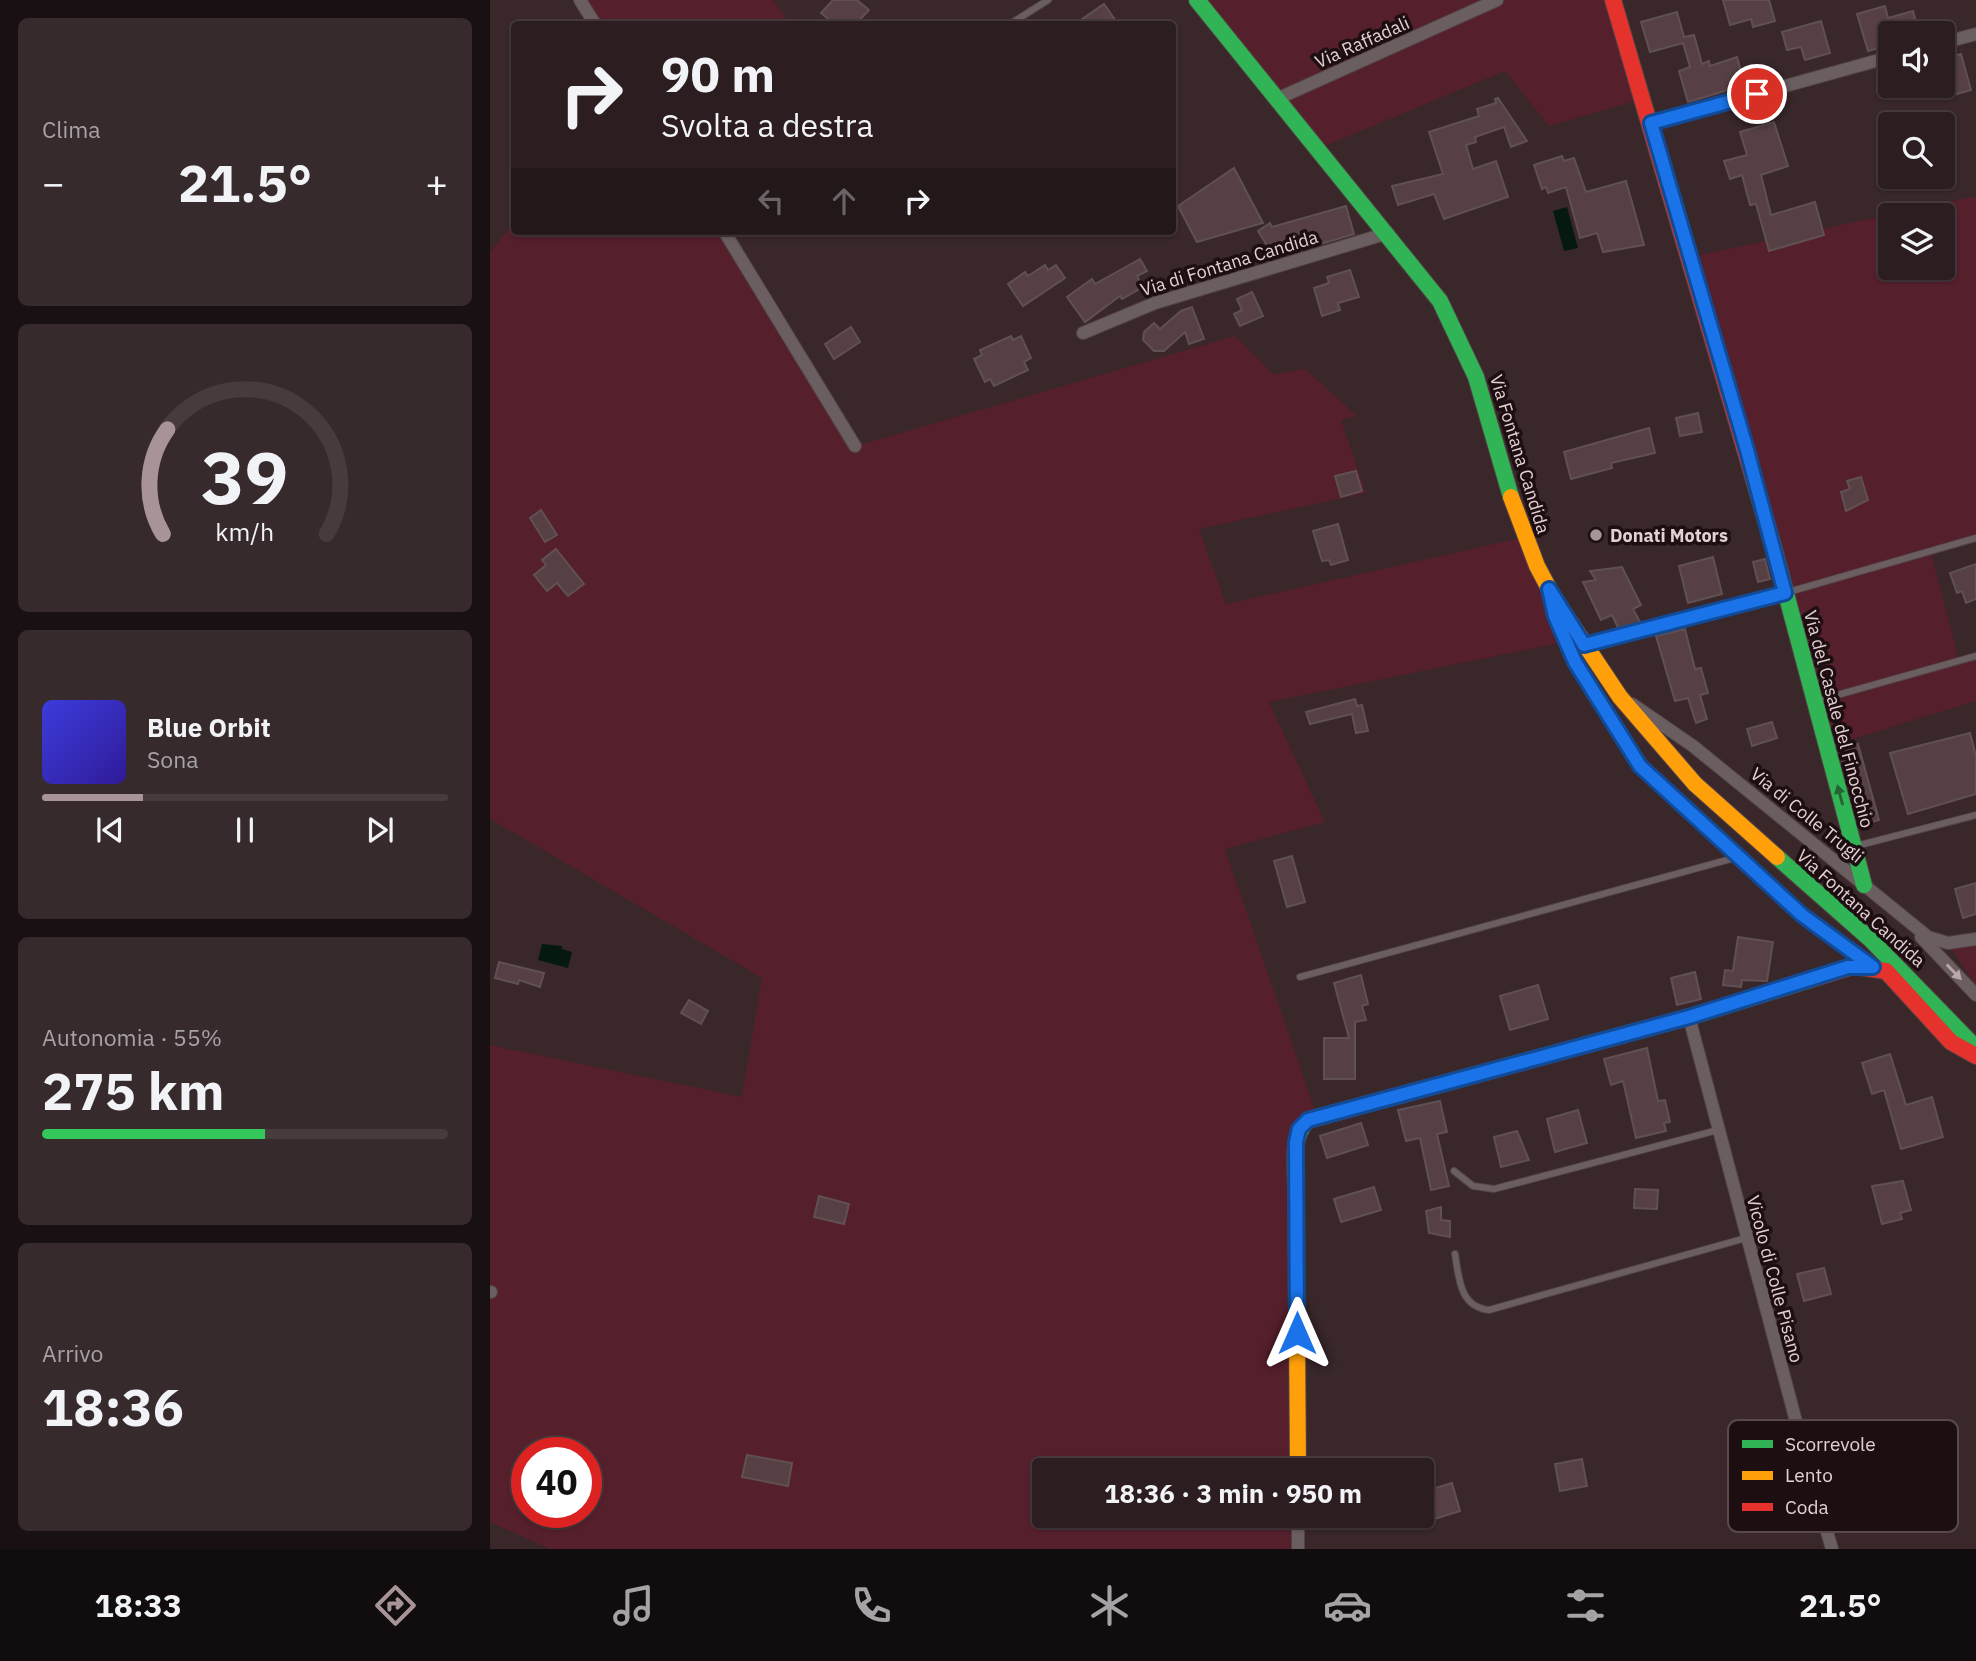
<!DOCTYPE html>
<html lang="it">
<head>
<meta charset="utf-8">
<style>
	body { margin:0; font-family:"IBM Plex Sans",sans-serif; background:#372a2d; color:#f1f3f6; height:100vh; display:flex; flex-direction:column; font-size:26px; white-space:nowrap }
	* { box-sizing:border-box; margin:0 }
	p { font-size:23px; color:#a6a2a5 }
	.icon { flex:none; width:38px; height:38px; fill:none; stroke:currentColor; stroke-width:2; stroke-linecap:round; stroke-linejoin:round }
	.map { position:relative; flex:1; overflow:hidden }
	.side { display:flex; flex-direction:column; gap:18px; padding:18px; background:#181012; width:490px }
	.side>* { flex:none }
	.top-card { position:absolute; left:21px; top:21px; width:665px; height:214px; border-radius:7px; box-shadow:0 2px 5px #0004,0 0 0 2px #473b3e; background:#2b1d20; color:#f1f3f6; overflow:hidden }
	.controls { position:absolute; left:1388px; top:21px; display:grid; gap:14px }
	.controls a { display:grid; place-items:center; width:77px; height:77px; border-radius:7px; background:#2b1d20; box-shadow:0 2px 5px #0004,0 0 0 2px #473b3e; font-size:35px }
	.speed { position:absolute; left:21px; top:1437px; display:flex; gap:14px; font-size:35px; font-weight:700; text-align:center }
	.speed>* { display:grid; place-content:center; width:91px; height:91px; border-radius:50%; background:#2b1d20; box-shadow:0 2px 5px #0004,0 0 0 2px #473b3e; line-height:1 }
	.speed .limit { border:10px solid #d22; background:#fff; color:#111 }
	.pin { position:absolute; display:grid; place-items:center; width:60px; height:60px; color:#fff; margin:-30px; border:4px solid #fff; border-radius:50%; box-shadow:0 2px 7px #0007 }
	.me { position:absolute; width:77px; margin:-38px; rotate:0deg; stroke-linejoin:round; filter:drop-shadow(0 0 5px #0008) }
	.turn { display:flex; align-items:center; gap:24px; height:147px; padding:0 35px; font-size:32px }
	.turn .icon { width:91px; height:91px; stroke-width:2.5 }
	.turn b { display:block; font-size:49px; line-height:60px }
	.lanes { display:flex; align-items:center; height:66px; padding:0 35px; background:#0003; justify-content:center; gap:35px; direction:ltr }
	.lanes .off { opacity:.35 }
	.big { font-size:52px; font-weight:700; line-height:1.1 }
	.side .tile { flex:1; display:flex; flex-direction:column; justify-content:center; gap:10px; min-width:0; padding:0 24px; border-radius:10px; background:#372a2d }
	.side .dial { align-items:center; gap:0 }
	.dial svg { height:182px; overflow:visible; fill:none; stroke:#473b3e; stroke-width:7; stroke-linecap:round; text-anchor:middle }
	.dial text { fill:#f1f3f6; stroke:none }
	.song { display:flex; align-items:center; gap:21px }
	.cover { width:84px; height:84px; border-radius:10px; background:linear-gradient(135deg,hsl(240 70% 55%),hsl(250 70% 35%)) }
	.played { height:7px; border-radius:4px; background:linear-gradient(90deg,#a89497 25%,#473b3e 25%) }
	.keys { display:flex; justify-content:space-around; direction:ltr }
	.heat { display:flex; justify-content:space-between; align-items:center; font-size:38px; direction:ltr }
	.charge { height:10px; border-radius:5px; background:linear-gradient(90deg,#34c759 55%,#473b3e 0) }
	.trip { position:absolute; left:542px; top:1458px; width:402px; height:70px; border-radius:7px; background:#2b1d20; box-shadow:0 2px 5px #0004,0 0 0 2px #473b3e; font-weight:700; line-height:70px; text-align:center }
	.tabs { display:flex; height:112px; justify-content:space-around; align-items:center; background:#110c0d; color:#a6a2a5 }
	.tabs .icon { width:49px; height:49px }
	.tabs .selected { color:#a89497 }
	.tabs b { font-size:32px; color:#f1f3f6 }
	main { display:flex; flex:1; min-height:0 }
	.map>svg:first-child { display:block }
	.green { fill:#551f2c; fill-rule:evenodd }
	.water { fill:#051911 }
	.building { fill:#564043; stroke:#605053; stroke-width:2 }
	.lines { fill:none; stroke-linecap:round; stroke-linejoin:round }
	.lane-casing { stroke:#524345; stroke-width:8 }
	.street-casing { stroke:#524345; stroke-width:14 }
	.fast-casing { stroke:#524345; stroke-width:18 }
	.slow-casing { stroke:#524345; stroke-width:18 }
	.jam-casing { stroke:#524345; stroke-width:18 }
	.lane { stroke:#6b5e60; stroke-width:6 }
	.street { stroke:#6b5e60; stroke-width:12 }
	.fast { stroke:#30b455; stroke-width:16 }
	.slow { stroke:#ff9f0a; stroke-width:16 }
	.jam { stroke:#e5322d; stroke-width:16 }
	.oneway { fill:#266233 }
	.oneway2 { fill:#baa7a9 }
	.route-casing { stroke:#114b97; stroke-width:18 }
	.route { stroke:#1a73e8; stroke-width:12 }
	.poi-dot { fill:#a89497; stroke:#1d0f11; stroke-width:2.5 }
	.labels { text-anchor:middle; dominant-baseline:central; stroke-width:7; stroke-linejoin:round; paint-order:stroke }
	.street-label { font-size:18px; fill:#e4cfd1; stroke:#1d0f11 }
	.poi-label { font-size:18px; font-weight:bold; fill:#e4cfd1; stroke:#1d0f11; text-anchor:start }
	.key { fill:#1d0f11; stroke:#59494b; stroke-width:2 }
	.key-label { font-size:19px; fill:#e4cfd1 }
</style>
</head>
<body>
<main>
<section class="side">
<div class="tile"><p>Clima</p>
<div class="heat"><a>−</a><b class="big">21.5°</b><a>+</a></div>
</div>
<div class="tile dial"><svg viewBox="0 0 100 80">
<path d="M14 69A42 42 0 1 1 86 69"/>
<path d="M14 69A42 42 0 0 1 16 23" stroke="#a89497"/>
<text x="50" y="56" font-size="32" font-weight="700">39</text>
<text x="50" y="72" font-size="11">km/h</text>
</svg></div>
<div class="tile">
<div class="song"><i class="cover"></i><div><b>Blue Orbit</b><p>Sona</p></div></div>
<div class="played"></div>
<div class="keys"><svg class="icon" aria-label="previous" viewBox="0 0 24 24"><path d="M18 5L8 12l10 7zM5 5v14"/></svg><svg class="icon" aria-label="pause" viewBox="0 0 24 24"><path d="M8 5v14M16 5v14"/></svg><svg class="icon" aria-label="next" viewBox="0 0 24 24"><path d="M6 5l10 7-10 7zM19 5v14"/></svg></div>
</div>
<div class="tile"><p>Autonomia · 55%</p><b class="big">275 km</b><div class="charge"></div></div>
<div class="tile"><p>Arrivo</p><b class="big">18:36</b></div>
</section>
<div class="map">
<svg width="1486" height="1549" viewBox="0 0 1486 1549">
	<rect width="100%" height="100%" fill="#39272a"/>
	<g class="green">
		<polygon points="90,0 283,0 300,24 105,24"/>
		<polygon points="707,0 1123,0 1153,99 1059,126 1015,71 830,148"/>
		<path d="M 1486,196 L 1486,534 L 1440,549 L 1469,660 L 1486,656 L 1486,701 L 1337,747 L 1201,257 ZM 1400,215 L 1452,215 L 1452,268 L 1400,268 Z"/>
		<path d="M 24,222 L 24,231 L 234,231 L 366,446 L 745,336 L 783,374 L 815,369 L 867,416 L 851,420 L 876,493 L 709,529 L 736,604 L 1035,537 L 1090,639 L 779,702 L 835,822 L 735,849 L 827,1116 L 814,1123 L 808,1470 L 555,1470 L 555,1516 L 808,1516 L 808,1549 L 60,1549 L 0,1522 L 0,1045 L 252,1097 L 272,978 L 0,819 L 0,252 ZM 37,1452 L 96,1452 L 96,1512 L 37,1512 Z"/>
		<polygon points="1486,939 1486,986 1458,943"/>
	</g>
	<g class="water">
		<polygon points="1077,207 1088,248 1074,251 1063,211"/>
		<polygon points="52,944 72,946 72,949 82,952 78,968 48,960"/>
	</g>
	<g class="building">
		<polygon points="343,0 367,0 379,10 366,24 344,24 331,13"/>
		<polygon points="1233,0 1279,0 1285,21 1263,27 1261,19 1240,25"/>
		<polygon points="614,4 628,24 585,24"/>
		<polygon points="1395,6 1398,18 1423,11 1429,33 1400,33 1400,45 1378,51 1367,14"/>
		<polygon points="1187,12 1194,37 1204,35 1212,64 1219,61 1220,66 1247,57 1255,85 1198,102 1189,71 1200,67 1193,43 1160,52 1151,22"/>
		<polygon points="1331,21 1340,53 1315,60 1311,47 1297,50 1292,32"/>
		<polygon points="1471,54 1481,90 1467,94 1457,58"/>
		<polygon points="1008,98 1037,141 1021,147 1014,127 985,137 986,142 976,145 983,169 1006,161 1018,197 954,219 944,194 908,205 902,186 953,174 939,132 989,116 987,109 1006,103 1005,99"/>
		<polygon points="1284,122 1298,166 1271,175 1281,215 1325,202 1334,235 1279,251 1266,204 1260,205 1252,175 1240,179 1234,161 1257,155 1250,132"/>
		<polygon points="1072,156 1074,161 1084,158 1096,192 1136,181 1154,245 1113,252 1107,233 1090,238 1076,187 1058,193 1056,187 1052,189 1044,165"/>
		<polygon points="744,168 773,223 707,242 688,206"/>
		<polygon points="856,206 864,234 807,251 804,239 781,252 768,231 780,223 782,227"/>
		<polygon points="650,259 657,271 647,276 653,287 632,299 630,296 595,322 577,297 602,279 605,284"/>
		<polygon points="555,265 558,270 566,265 575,278 533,306 518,284 535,272 538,276"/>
		<polygon points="860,270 869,297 848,303 850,310 832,316 824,288 839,283 837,277"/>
		<polygon points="762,292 773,316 750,326 744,314 752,310 747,299"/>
		<polygon points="702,307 714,339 699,344 695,332 674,351 664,351 653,340 654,332 664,323 670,329 691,311"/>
		<polygon points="361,327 370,342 344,359 335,344"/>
		<polygon points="521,336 523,340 531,336 541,358 534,362 538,370 504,386 500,379 495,382 484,359 492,355 490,350"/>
		<polygon points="1208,413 1212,432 1190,436 1186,418"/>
		<polygon points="1159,428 1165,453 1121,463 1122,468 1081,479 1074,452"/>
		<polygon points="866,471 872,491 851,497 845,476"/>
		<polygon points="1371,477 1378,500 1356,511 1351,492 1360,489 1357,481"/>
		<polygon points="51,510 67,535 55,542 40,518"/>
		<polygon points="848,524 858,560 841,565 839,560 832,561 823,531"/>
		<polygon points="66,549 94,584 78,596 67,583 57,591 44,575 56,565 52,560"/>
		<polygon points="1223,557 1232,594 1198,603 1189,566"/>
		<polygon points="1275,559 1280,579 1268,582 1263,562"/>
		<polygon points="1486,564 1486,599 1476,603 1472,591 1467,593 1460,573"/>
		<polygon points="1132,567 1151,605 1143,609 1150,622 1129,630 1122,615 1111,620 1093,582 1106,580 1100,571"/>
		<polygon points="1195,629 1205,669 1211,668 1218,693 1210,695 1217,719 1206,723 1198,698 1185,701 1166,636"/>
		<polygon points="865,699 867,706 872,705 878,731 866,733 862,714 820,724 816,712"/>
		<polygon points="1282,722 1287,738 1262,746 1257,729"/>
		<polygon points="1480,733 1486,756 1486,794 1418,814 1400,753"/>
		<polygon points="1368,744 1389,820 1370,825 1349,749"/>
		<polygon points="802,856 815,902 797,907 784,861"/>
		<polygon points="1486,883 1486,914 1473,918 1465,889"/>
		<polygon points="1248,937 1283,942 1277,981 1252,980 1251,987 1233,985 1235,970 1243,971"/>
		<polygon points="9,962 54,973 50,987 29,980 28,984 5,978"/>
		<polygon points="1205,972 1211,999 1187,1005 1181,978"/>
		<polygon points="871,975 878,1004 872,1006 876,1020 865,1022 865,1079 834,1079 834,1038 859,1038 844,983"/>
		<polygon points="1048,985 1058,1019 1020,1030 1010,996"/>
		<polygon points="199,1000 218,1011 211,1024 191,1013"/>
		<polygon points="1157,1048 1168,1101 1175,1100 1180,1122 1174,1123 1176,1131 1146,1138 1133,1081 1121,1085 1114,1059"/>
		<polygon points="1400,1054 1416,1105 1442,1097 1453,1137 1411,1149 1394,1090 1382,1094 1372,1063"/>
		<polygon points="950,1101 957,1132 947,1134 959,1186 941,1190 930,1138 916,1141 908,1110"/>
		<polygon points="1088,1110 1097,1143 1065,1152 1057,1119"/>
		<polygon points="871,1123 878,1145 837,1158 830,1136"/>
		<polygon points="1027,1131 1039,1160 1011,1167 1004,1137"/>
		<polygon points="1413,1181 1421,1210 1410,1213 1412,1219 1392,1224 1382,1186"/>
		<polygon points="884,1187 891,1210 851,1222 844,1199"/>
		<polygon points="1145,1189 1168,1190 1167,1209 1144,1208"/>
		<polygon points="329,1196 359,1204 354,1224 324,1217"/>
		<polygon points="951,1207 951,1220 960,1221 960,1237 939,1233 936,1211"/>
		<polygon points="1334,1268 1341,1294 1314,1301 1307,1274"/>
		<polygon points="257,1455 302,1463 298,1486 252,1477"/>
		<polygon points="1092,1459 1097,1486 1070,1491 1065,1464"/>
		<polygon points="962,1483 970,1511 941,1520 933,1492"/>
	</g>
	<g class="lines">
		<defs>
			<g id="lane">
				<polyline points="520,24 558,0"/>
				<polyline points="1064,611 1092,674 1150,766 1300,904 1375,961"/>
				<polyline points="1096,644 1295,593 1486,538"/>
				<polyline points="1326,701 1486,656"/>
				<polyline points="1366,846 1486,815"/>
				<polyline points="810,977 1248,857"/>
				<polyline points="964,1171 983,1186 1004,1189 1228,1130"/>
				<path d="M 965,1254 C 969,1279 970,1307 999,1310 L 1256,1238"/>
			</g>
			<g id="street">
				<polyline points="90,0 105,24"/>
				<polyline points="1452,43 1486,34"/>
				<polyline points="789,98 1007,0"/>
				<polyline points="1161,123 1400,57"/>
				<polyline points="234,231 365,446"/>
				<polyline points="593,333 665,303 898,233"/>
				<polyline points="1142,704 1203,746 1438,937 1458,943 1486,939"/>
				<polyline points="1431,937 1486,995"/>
				<polyline points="1199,1017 1317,1463 1342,1549"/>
				<polyline points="0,1292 1,1292"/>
				<polyline points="808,1516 808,1549"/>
			</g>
			<g id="fast">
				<polyline points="707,0 950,301 986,377 1021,497"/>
				<polyline points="1283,545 1374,885"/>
				<polyline points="1287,857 1380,939 1486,1048"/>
				<path d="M 806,1188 C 806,1165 800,1138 818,1120 L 1199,1017 L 1319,980"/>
			</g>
			<g id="slow">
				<polyline points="1021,497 1047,566 1064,598 1130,697 1205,784 1287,857"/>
				<polyline points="806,1188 808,1470"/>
			</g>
			<g id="jam">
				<polyline points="1123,0 1283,545"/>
				<polyline points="1319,980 1364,966 1396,971 1461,1042 1486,1056"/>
			</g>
		</defs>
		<use href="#lane" class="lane-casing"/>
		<use href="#street" class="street-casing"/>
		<use href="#fast" class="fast-casing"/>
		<use href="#slow" class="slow-casing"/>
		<use href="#jam" class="jam-casing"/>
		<use href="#lane" class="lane"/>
		<use href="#street" class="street"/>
		<use href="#fast" class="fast"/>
		<use href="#slow" class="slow"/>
		<use href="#jam" class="jam"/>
	</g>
	<defs><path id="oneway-solid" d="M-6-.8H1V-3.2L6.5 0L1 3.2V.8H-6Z" transform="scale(1.75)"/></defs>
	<use class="oneway" href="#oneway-solid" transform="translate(1350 795) rotate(-105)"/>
	<use class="oneway2" href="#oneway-solid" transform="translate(1464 972) rotate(46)"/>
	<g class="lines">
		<defs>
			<polyline id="route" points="807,1333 806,1142 809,1129 818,1120 1199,1017 1358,967 1383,967 1312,915 1150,766 1085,662 1065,616 1059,589 1094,645 1295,593 1257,450 1161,123 1267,94"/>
		</defs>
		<use href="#route" class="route-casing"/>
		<use href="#route" class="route"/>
	</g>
	<circle class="poi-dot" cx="1106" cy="535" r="7"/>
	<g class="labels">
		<g class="street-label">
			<text transform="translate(872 42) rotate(-24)">Via Raffadali</text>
			<text transform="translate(739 263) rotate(-17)">Via di Fontana Candida</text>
			<text transform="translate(1030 454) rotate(73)">Via Fontana Candida</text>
			<text transform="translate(1349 719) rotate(75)">Via del Casale del Finocchio</text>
			<text transform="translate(1317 815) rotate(39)">Via di Colle Trugli</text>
			<text transform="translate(1371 908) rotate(42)">Via Fontana Candida</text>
			<text transform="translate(1285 1279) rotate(75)">Vicolo di Colle Pisano</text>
		</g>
		<g class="poi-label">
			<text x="1120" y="535">Donati Motors</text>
		</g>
	</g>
	<rect x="1238" y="1420" width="230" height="112" rx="10" class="key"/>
	<rect x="1252" y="1440" width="31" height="8" fill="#30b455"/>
	<rect x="1252" y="1471" width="31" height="9" fill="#ff9f0a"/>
	<rect x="1252" y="1503" width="31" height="8" fill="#e5322d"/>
	<g class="key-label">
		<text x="1295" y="1451">Scorrevole</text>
		<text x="1295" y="1482">Lento</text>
		<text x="1295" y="1514">Coda</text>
	</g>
</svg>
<div class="controls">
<a><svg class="icon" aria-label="sound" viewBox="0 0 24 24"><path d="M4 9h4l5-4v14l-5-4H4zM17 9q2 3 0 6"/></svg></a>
<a><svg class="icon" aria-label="search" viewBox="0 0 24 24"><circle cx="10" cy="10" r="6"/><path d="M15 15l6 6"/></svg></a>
<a><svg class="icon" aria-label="layers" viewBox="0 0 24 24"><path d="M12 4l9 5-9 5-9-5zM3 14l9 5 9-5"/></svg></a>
</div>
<div class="speed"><div class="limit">40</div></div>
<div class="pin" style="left:1267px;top:94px;background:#d93025"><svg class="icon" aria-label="arrive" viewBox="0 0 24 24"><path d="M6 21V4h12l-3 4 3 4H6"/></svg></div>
<svg class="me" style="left:807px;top:1333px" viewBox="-20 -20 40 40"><path d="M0-17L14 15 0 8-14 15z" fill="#1a73e8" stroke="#fff" stroke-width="4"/></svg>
<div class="trip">18:36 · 3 min · 950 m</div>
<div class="top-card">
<div class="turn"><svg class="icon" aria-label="right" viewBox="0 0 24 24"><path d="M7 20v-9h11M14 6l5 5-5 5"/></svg><div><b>90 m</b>Svolta a destra</div></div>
<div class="lanes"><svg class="icon off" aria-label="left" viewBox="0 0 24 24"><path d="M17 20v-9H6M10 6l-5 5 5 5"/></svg><svg class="icon off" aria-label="ahead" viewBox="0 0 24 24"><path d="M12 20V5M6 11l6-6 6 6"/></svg><svg class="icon" aria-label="right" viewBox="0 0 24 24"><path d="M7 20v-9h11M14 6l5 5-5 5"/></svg></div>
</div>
</div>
</main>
<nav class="tabs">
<b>18:33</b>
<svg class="icon selected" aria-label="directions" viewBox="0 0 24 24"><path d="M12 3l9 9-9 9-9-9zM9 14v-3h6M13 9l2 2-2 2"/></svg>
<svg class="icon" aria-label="music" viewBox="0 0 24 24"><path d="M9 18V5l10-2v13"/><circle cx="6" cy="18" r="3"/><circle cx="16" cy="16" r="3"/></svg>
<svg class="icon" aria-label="phone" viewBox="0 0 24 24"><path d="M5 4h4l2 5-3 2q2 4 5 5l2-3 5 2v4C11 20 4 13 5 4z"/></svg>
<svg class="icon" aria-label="climate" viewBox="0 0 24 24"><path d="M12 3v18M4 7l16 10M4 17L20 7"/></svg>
<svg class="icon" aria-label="car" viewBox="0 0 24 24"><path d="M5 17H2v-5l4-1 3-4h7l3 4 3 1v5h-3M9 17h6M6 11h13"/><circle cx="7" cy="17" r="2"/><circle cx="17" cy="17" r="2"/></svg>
<svg class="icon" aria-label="filters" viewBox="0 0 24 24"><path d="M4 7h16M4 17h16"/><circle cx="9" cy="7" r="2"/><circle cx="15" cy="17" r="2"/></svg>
<b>21.5°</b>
</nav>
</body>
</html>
